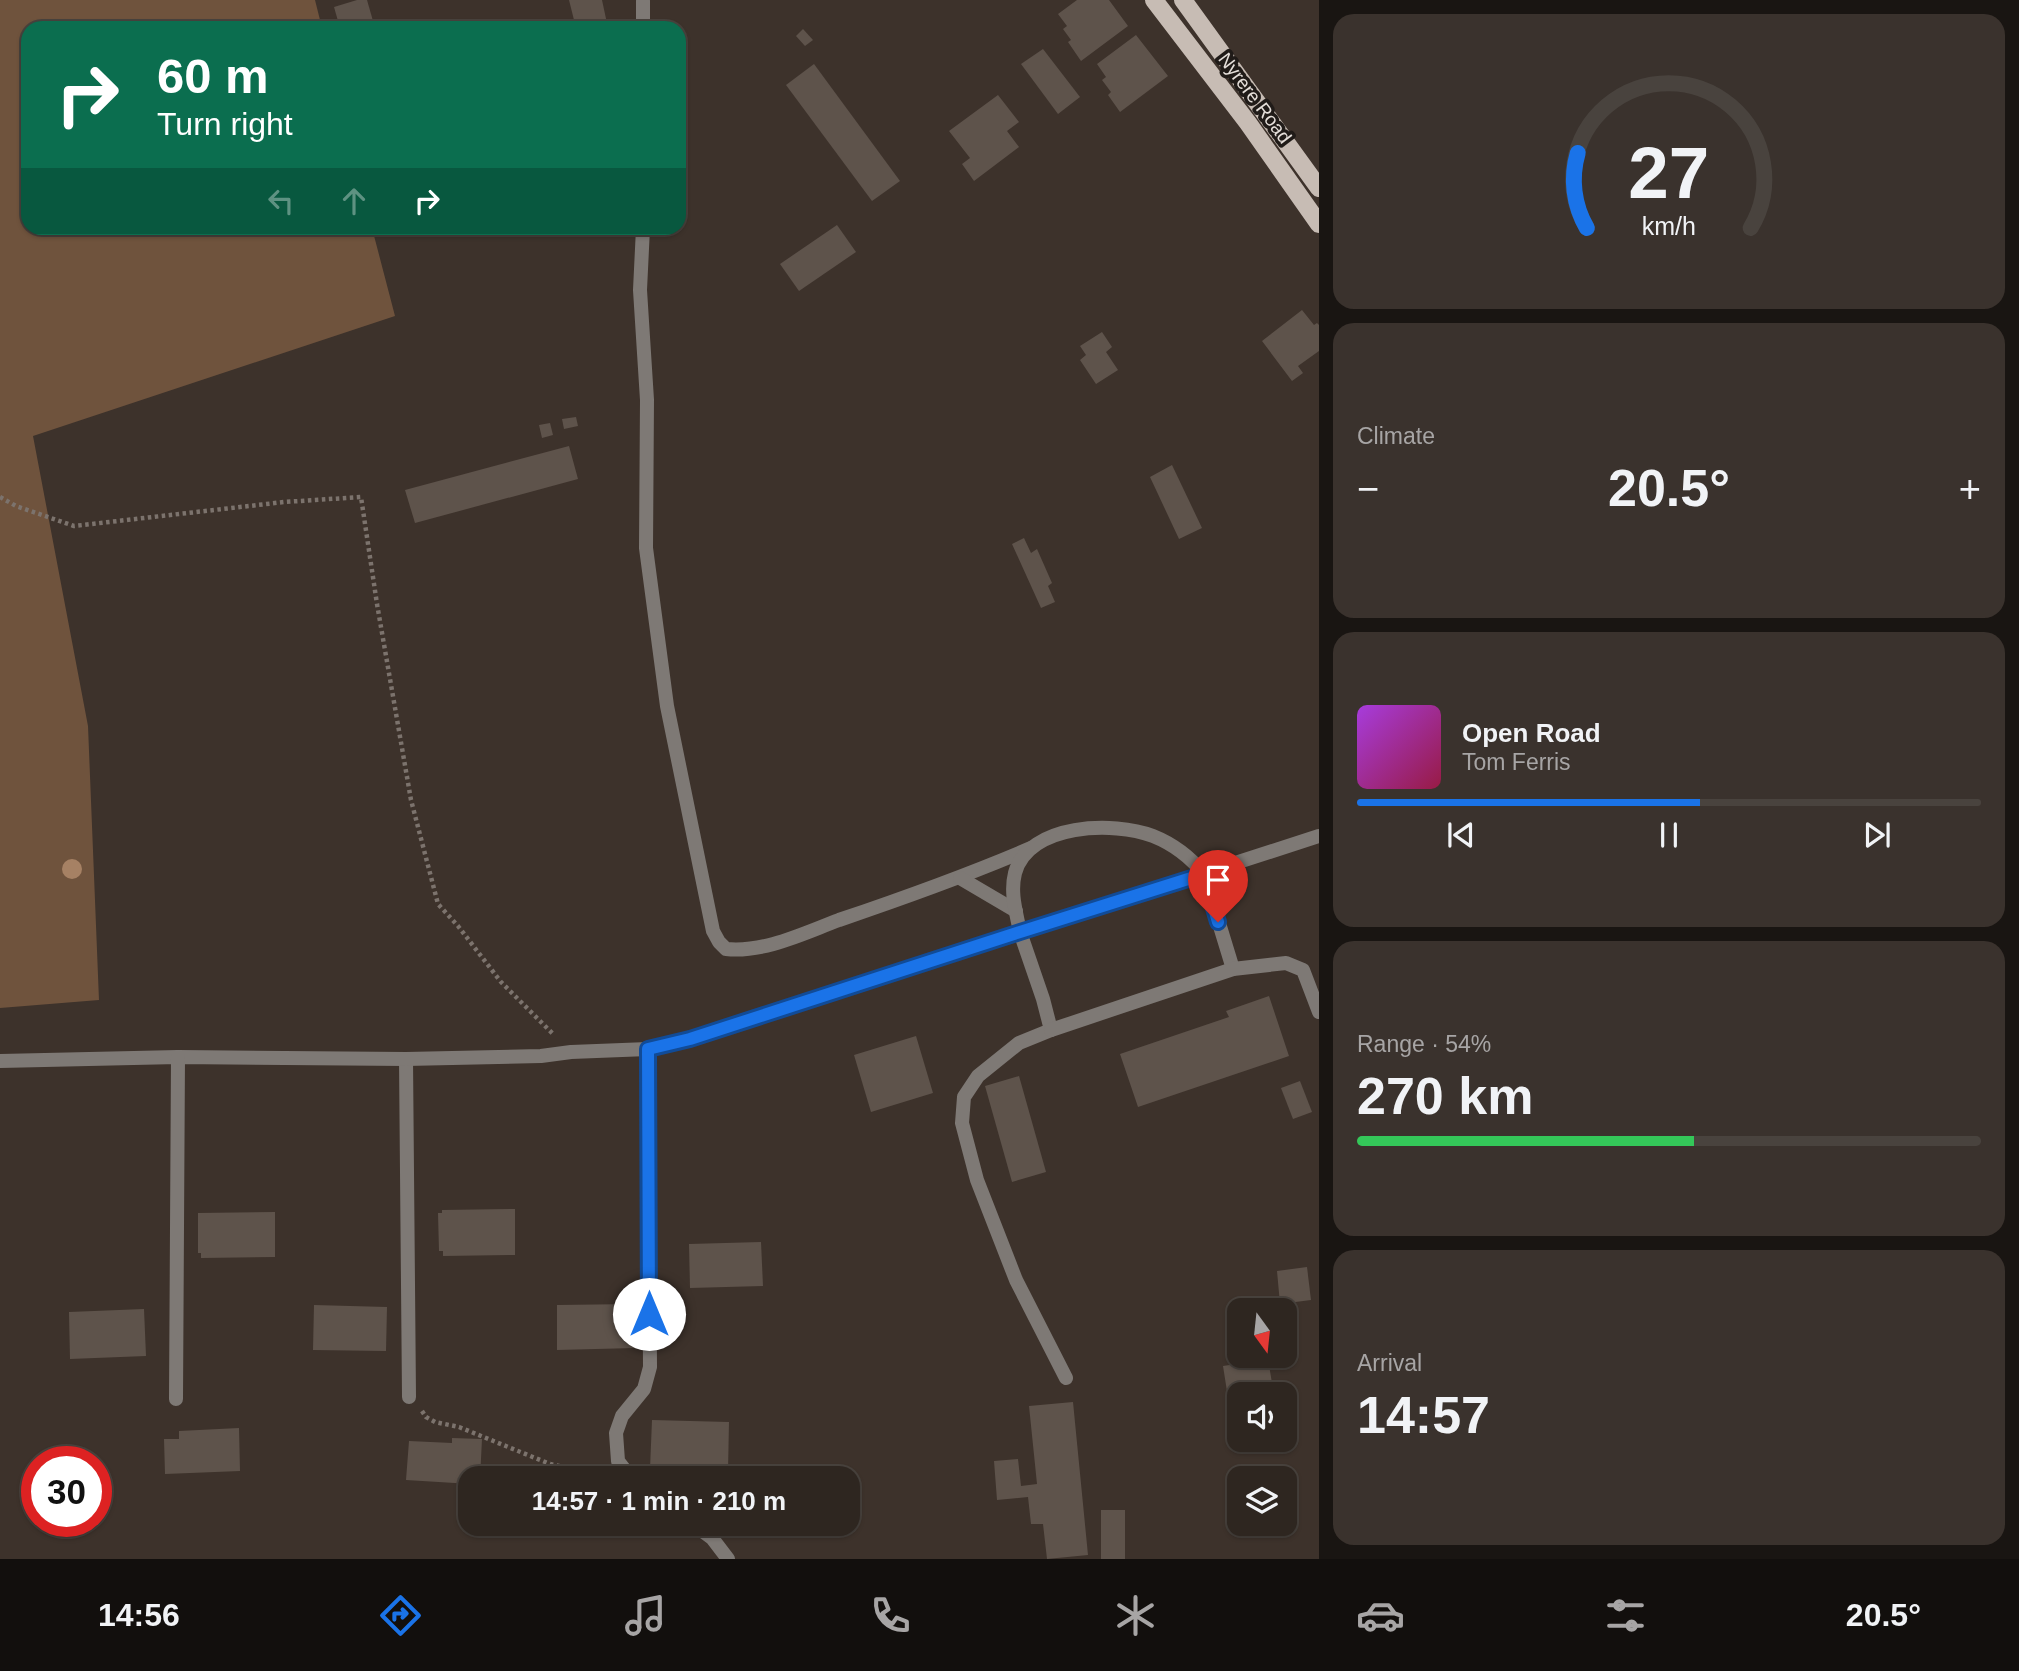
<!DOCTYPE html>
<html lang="en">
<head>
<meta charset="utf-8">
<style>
	body { margin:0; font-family:Helvetica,sans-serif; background:#3a322d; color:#f1f3f6; height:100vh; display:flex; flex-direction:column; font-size:26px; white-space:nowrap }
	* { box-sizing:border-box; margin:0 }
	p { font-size:23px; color:#a7a5a5 }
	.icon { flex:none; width:38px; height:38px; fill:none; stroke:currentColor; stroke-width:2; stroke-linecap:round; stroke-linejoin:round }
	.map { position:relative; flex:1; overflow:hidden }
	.side { display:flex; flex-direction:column; gap:14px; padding:14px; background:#191512; width:700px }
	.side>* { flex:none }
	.guide { position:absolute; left:21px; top:21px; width:665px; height:214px; border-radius:21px; box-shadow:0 2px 5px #0004,0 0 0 2px #49433e; background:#0b6e4f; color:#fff; overflow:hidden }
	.needle { width:46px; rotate:165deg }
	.fabs { position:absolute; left:1227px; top:1298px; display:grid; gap:14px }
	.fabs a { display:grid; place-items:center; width:70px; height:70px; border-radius:14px; background:#2e2620; box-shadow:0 2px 5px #0004,0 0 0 2px #49433e; font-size:35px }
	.speed { position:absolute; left:21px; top:1446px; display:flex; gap:14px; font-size:35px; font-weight:700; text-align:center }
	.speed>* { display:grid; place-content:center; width:91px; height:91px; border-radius:50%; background:#2e2620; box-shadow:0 2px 5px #0004,0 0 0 2px #49433e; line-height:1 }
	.speed .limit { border:10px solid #d22; background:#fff; color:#111 }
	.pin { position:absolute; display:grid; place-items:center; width:60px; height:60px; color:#fff; margin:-72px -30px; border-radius:50% 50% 50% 0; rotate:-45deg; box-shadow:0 0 7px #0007 }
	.pin .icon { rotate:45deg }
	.me { position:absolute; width:77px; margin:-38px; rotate:0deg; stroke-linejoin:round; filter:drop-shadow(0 0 5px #0008) }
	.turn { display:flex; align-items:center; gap:24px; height:147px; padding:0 21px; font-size:32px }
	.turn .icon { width:91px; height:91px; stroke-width:2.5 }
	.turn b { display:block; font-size:49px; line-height:60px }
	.lanes { display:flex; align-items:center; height:66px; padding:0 21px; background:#0003; justify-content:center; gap:35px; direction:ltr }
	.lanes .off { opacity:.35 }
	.big { font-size:52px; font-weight:700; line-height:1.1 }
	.side .widget { flex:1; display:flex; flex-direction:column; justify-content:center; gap:10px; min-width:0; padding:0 24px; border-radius:21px; background:#3a322d }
	.side .dial { align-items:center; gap:0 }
	.dial svg { height:182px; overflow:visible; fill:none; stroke:#49433e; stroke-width:7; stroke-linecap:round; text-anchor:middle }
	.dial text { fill:#f1f3f6; stroke:none }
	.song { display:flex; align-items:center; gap:21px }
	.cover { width:84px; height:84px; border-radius:10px; background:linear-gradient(135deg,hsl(280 70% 55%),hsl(340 70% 35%)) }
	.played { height:7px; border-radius:4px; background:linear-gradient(90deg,#1a73e8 55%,#49433e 55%) }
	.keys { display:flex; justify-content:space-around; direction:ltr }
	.heat { display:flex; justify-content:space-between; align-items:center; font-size:38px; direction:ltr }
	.charge { height:10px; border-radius:5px; background:linear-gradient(90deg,#34c759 54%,#49433e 0) }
	.trip { position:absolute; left:458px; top:1466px; width:402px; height:70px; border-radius:21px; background:#2e2620; box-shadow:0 2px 5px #0004,0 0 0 2px #49433e; font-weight:700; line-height:70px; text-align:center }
	.tabs { display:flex; height:112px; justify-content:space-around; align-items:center; background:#120f0d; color:#a7a5a5 }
	.tabs .icon { width:49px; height:49px }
	.tabs .active { color:#1a73e8 }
	.tabs b { font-size:32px; color:#f1f3f6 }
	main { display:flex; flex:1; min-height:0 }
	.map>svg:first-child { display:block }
	.green { fill:#6f533d }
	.building { fill:#5e534b }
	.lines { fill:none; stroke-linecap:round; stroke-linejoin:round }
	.path { stroke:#7c736d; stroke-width:4.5; stroke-dasharray:3.5 3.5; stroke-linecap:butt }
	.service { stroke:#7e7975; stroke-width:14 }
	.minor { stroke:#7e7975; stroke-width:14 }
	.primary { stroke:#c7bcb4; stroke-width:18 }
	.tree { fill:#a68164 }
	.route-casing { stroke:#114b97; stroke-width:18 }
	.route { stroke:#1a73e8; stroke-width:12 }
	.labels { text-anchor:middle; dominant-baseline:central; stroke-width:7; stroke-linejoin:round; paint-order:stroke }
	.street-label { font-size:19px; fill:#e5dfda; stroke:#201b18 }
</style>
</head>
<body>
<main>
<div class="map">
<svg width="1319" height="1559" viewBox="0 0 1319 1559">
	<rect width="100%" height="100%" fill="#3d322b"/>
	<polygon class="green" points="0,0 315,0 322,28 28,28 28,228 372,228 395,316 33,436 88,726 99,1000 0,1008"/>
	<g class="building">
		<polygon points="357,0 367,0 375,28 340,28 334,7"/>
		<polygon points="569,0 602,0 608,28 576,28"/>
		<polygon points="1077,0 1109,0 1128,26 1081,61 1068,42 1071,40 1063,29 1067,26 1058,14"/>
		<polygon points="803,29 813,40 805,46 796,36"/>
		<polygon points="1136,35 1168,76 1120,112 1108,95 1111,92 1102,80 1106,77 1097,64"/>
		<polygon points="1043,49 1080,97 1058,114 1021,64"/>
		<polygon points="814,64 900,181 872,201 786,85"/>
		<polygon points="998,95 1019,122 1007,131 1019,147 974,181 962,164 970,158 949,131"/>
		<polygon points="837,225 856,252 799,291 780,264"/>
		<polygon points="1302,310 1314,325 1317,323 1319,325 1319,351 1298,366 1303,373 1292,381 1262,341"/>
		<polygon points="1102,332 1112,347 1106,352 1118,370 1096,384 1080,360 1086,355 1080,346"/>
		<polygon points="576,417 578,426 564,429 562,419"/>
		<polygon points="550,423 553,435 542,438 539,425"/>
		<polygon points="569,446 578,479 415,523 405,490"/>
		<polygon points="1172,465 1202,528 1179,539 1150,477"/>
		<polygon points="1024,538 1031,553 1037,549 1052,583 1048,586 1055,602 1041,608 1012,544"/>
		<polygon points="1269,996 1289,1056 1138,1107 1120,1054 1229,1017 1226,1011"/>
		<polygon points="916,1036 933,1093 871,1112 854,1055"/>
		<polygon points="1019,1076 1046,1172 1012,1182 985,1086"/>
		<polygon points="1300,1081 1312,1112 1293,1119 1281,1088"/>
		<polygon points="515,1209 515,1255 443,1256 443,1251 439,1251 438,1213 442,1213 442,1210"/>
		<polygon points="275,1212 275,1257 201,1258 201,1253 198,1253 198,1213"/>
		<polygon points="761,1242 763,1286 690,1288 689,1244"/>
		<polygon points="1307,1267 1311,1300 1280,1304 1277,1271"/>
		<polygon points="634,1304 635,1348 557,1350 557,1305"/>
		<polygon points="314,1305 387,1307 386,1351 313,1350"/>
		<polygon points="144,1309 146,1356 70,1359 69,1312"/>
		<polygon points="1268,1359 1274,1395 1239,1395 1239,1441 1235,1442 1223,1366"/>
		<polygon points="1073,1402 1088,1555 1047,1559 1043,1524 1031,1524 1028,1497 997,1500 994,1461 1018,1459 1021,1486 1037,1484 1029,1406"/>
		<polygon points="652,1420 729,1422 728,1471 650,1469"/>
		<polygon points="239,1428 240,1471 165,1474 164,1439 179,1439 179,1431"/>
		<polygon points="452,1438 482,1439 480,1479 471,1479 471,1484 406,1480 409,1441 452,1443"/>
		<rect x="1101" y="1510" width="24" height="49"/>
	</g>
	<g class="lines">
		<g class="path">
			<polyline points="0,497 16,506 74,526 284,502 361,497 377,604 411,800 438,904 458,926 501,982 553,1034"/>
			<polyline points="422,1411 426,1417 435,1422 459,1427 550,1464 603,1475"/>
		</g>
		<g class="service">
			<polyline points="643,1 643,28"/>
			<path d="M 643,228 L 640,290 L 647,400 L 646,548 L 667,706 L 713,931 L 719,942 L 726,949 C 764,953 804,933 839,920 C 904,898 968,875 1031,848"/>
			<polyline points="960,878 1016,911"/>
			<path d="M 1020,932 C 1016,911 1010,893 1015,873 C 1029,823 1114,821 1153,836 C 1173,844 1191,858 1204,874"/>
		</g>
		<g class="minor">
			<polyline points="1204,874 1233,969"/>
			<polyline points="1020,932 1043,999 1051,1030 1019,1043 978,1076 964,1097 962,1123 977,1180 1016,1280 1066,1378"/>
			<polyline points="1051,1030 1233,969 1286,963 1303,970 1319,1012"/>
			<polyline points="406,1059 409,1397"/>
			<polyline points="0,1061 178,1057 406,1059 541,1056 571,1052 648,1049 690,1039 1319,836"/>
			<polyline points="176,1399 178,1057"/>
			<polyline points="632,1479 618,1461 616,1433 622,1416 644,1389 650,1367 648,1049"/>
			<polyline points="693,1524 712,1538 728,1559"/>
		</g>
		<g class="primary">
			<polyline points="1154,0 1248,123 1319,224"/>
			<polyline points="1183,0 1319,188"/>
		</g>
	</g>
	<circle class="tree" cx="72" cy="869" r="10"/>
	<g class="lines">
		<defs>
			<polyline id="route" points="649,1314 648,1049 690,1039 1020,932 1204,874 1218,922"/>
		</defs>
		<use href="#route" class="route-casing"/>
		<use href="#route" class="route"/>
	</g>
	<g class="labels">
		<g class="street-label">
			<text transform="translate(1255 98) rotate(53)">Nyrere Road</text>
		</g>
	</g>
</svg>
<div class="fabs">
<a><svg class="needle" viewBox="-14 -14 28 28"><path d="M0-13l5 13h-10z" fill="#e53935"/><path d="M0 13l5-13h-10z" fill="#a7a5a5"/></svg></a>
<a><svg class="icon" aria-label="sound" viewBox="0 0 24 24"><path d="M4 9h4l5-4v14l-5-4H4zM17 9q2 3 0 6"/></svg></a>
<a><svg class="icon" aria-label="layers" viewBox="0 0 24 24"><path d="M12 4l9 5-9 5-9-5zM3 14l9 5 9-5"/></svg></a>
</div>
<div class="speed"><div class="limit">30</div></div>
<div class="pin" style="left:1218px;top:922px;background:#d93025"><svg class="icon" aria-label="arrive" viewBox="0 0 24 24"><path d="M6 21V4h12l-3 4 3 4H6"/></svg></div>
<svg class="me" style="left:649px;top:1314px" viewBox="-20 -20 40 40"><circle r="19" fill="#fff"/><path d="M0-13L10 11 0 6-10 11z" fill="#1a73e8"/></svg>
<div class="trip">14:57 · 1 min · 210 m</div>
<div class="guide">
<div class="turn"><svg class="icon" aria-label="right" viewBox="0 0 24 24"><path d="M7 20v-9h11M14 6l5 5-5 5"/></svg><div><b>60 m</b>Turn right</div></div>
<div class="lanes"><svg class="icon off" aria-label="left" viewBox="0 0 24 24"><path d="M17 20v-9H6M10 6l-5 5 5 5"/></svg><svg class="icon off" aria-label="ahead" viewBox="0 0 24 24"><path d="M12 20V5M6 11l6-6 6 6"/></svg><svg class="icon" aria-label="right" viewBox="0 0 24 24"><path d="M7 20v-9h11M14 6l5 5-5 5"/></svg></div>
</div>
</div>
<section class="side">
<div class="widget dial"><svg viewBox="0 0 100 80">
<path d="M14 69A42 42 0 1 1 86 69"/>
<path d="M14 69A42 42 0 0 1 10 36" stroke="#1a73e8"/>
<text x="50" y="56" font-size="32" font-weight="700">27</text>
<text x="50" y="72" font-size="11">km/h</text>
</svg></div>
<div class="widget"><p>Climate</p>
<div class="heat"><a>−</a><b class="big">20.5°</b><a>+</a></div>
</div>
<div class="widget">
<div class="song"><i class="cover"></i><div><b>Open Road</b><p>Tom Ferris</p></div></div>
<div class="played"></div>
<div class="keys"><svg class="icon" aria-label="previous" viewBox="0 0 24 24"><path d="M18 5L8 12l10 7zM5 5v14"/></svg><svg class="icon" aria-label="pause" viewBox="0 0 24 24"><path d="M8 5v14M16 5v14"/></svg><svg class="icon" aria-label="next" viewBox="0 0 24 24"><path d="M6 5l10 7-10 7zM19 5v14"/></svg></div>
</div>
<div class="widget"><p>Range · 54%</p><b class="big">270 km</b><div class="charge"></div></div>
<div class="widget"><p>Arrival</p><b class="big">14:57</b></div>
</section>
</main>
<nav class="tabs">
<b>14:56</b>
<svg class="icon active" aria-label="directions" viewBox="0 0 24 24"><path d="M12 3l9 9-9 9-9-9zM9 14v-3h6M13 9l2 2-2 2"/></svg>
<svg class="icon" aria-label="music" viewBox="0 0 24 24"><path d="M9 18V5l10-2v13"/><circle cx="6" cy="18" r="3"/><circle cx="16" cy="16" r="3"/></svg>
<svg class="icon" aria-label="phone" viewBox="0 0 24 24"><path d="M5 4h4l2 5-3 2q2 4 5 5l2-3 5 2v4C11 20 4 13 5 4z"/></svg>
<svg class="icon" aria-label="climate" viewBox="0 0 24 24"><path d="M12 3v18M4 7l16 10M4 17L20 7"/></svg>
<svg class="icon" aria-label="car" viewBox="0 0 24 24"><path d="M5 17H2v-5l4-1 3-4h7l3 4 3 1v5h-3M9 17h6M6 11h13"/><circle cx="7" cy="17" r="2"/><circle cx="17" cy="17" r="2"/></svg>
<svg class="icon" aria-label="filters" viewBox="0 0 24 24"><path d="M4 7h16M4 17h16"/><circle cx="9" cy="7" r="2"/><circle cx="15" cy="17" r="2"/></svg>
<b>20.5°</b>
</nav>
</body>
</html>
